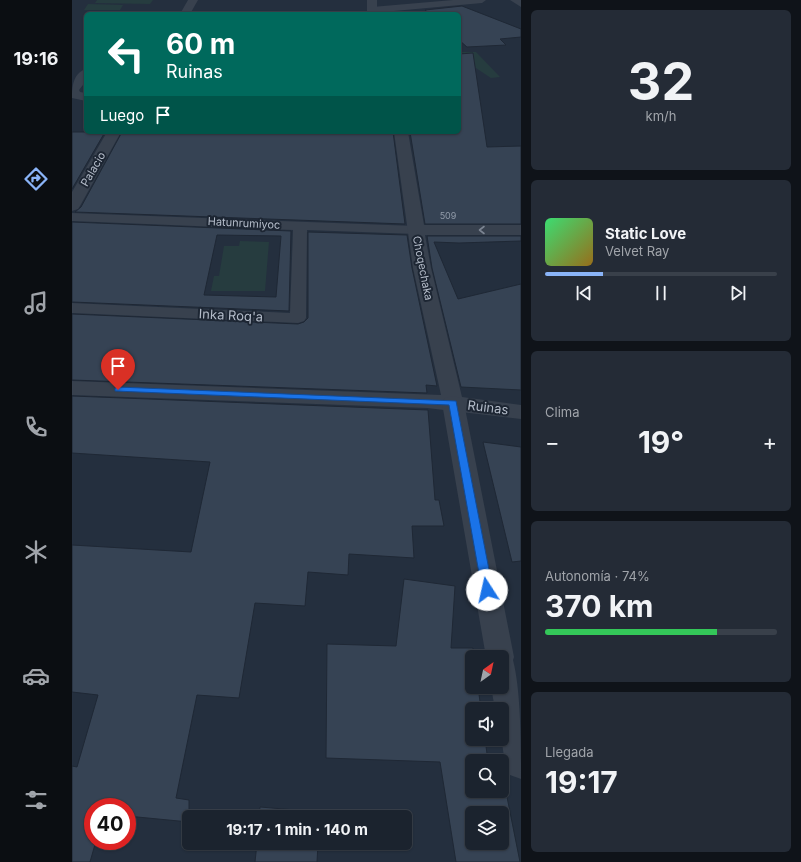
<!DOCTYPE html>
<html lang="es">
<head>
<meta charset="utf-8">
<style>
	body { margin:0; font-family:Inter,sans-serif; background:#242b36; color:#f1f3f6; height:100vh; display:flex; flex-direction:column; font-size:15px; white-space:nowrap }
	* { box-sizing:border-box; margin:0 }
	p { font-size:13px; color:#a0a4aa }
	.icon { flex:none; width:22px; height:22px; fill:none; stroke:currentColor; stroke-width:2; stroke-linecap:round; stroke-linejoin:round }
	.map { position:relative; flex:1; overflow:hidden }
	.details { display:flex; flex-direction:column; gap:10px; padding:10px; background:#0f1319; width:280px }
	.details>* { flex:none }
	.top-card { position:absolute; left:12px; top:12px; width:377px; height:122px; border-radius:6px; box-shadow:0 1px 3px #0004,0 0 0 1px #39404a; background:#00695c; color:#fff; overflow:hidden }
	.needle { width:26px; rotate:33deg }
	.controls { position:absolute; left:393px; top:650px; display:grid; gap:8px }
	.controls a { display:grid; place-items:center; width:44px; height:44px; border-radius:6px; background:#1b232e; box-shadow:0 1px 3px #0004,0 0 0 1px #39404a; font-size:20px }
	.speed { position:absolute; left:12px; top:798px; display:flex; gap:8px; font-size:20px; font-weight:700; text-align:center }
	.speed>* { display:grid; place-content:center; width:52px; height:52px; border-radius:50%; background:#1b232e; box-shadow:0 1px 3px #0004,0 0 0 1px #39404a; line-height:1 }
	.speed .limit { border:6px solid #d22; background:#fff; color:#111 }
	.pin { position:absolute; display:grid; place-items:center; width:34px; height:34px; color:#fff; margin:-41px -17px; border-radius:50% 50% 50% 0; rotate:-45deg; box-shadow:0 0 4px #0007 }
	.pin .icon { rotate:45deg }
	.me { position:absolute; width:44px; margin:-22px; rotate:350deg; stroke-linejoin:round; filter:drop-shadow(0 0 3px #0008) }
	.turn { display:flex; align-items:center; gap:14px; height:84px; padding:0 16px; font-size:18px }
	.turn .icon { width:52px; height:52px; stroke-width:2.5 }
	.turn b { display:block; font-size:28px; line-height:34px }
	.then { display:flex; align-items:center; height:38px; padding:0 16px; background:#0003; gap:8px; font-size:15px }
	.big { font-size:30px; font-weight:700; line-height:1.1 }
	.details .card { flex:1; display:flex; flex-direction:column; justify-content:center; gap:6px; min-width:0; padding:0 14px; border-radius:6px; background:#242b36 }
	.details .dial { align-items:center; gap:0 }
	.dial b { font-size:52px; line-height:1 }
	.song { display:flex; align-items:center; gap:12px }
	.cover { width:48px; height:48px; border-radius:6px; background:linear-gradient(135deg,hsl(140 70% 55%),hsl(40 70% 35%)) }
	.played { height:4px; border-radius:2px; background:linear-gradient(90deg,#8ab4f8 25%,#39404a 25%) }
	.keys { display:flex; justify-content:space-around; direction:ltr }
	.heat { display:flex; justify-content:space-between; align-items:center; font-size:22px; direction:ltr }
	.charge { height:6px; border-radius:3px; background:linear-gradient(90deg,#34c759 74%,#39404a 0) }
	.trip { position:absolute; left:110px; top:810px; width:230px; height:40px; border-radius:6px; background:#1b232e; box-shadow:0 1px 3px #0004,0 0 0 1px #39404a; font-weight:700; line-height:40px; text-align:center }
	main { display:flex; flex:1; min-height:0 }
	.tab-bar { display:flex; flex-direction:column; width:72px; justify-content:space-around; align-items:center; background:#0b0e12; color:#a0a4aa }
	.tab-bar .icon { width:28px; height:28px }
	.tab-bar .on { color:#8ab4f8 }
	.tab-bar b { font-size:18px; color:#f1f3f6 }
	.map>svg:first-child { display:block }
	.green { fill:#263c3f }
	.building { fill:#364354; stroke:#1f2835; fill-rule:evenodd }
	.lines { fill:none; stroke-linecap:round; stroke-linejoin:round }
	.pedestrian { fill:#38414e; fill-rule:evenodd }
	.minor { fill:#38414e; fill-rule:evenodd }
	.tertiary { fill:#38414e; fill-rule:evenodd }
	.oneway { stroke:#7c8592 }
	.route { fill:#1a73e8; stroke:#114b97 }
	.labels { text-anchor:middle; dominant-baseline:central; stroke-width:4; stroke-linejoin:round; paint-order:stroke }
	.far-number-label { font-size:9px; fill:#929caa }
	.far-street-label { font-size:11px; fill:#b4bcc9; stroke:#1d2633 }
	.street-label { font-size:13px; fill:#b4bcc9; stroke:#1d2633 }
</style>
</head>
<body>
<main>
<nav class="tab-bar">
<b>19:16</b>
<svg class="icon on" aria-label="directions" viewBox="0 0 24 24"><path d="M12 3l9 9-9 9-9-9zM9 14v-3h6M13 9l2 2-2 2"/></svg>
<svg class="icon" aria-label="music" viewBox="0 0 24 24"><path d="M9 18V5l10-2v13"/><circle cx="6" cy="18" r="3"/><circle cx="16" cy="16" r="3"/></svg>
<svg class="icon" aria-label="phone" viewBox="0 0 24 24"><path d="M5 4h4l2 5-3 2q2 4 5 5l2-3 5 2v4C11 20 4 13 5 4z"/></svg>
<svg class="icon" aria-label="climate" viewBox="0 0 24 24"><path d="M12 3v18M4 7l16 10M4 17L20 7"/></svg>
<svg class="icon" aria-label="car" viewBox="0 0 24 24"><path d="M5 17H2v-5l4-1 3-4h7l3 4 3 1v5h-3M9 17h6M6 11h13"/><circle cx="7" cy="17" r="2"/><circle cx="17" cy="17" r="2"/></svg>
<svg class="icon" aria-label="filters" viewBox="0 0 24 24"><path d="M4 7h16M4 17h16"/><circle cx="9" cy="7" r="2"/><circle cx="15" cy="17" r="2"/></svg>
</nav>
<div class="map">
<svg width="449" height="862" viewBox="0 0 449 862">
	<rect width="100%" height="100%" fill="#242f3e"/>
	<g class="green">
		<polygon points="25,0 81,0 78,4 23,3"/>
		<polygon points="16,4 51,5 48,10 12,10"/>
		<polygon points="387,52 404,52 428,77 419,78 404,68 387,67"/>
		<polygon points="168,241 197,242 193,291 139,291 142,276 147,276 152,246 167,246"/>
	</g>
	<g class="building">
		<polygon points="390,6 449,29 449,37 428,39 434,45 395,47 387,40 387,14 358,14 353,10"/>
		<polygon points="401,53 415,147 449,146 449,224 353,224 338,132 387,132 387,54"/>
		<polygon points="0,132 33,132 0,189"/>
		<polygon points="50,132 321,132 333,224 3,212 9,207"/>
		<path d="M 0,222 L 219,231 L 217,311 L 0,302 ZM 145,235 L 209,236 L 204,297 L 132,295 Z"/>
		<polygon points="236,232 335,235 340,268 365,386 354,385 355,393 0,380 0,314 226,324 232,322 236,318"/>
		<polygon points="355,236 449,236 449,241 387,243 362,242 386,299 449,284 449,390 389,387 360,268"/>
		<polygon points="0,396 356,410 363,500 367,500 372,526 340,526 342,558 277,554 276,575 236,572 233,606 183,603 167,698 125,695 104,798 117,800 117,822 55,816 55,807 21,807 21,841 24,841 18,862 0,862 0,766 5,767 26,695 0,692 0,545 119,552 138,462 0,453"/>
		<polygon points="411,442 449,447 449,561 440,562"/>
		<path d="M 332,579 L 383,586 L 379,648 L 401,648 L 400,687 L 406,687 L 409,709 L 400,709 L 400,739 L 413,739 L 416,761 L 400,761 L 400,791 L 430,791 L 430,787 L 433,787 L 448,862 L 384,862 L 368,762 L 254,758 L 255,644 L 324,646 ZM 400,813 L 430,813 L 430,843 L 400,843 Z"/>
		<polygon points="188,807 247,812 247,817 187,817"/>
		<polygon points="185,843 246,843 245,862 183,862"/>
	</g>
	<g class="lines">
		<g class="pedestrian">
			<polygon points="381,0 414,0 410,3 300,13 296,10 300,7"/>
			<polygon points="0,213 344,226 349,227 351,230 349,233 344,234 235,230 234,318 232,321 226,323 0,313 0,303 218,313 221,230 0,221"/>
		</g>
		<g class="minor">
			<polygon points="116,0 126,0 118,14 108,14"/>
			<rect x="295" y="0" width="10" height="14"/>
			<polygon points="438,0 449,0 449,7"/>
			<path d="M 14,69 L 14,81 L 7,90 L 8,92 L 14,93 L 14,101 L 0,98 C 0,87 1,73 14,69 Z"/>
			<polygon points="35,132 49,132 8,206 6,209 0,211 0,192"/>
			<polygon points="322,132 336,132 352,225 449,225 449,235 353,235 359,268 390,397 449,405 449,419 355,408 0,395 0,381 369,395 341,268"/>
		</g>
		<path class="tertiary" d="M 381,396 L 389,398 L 392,403 L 442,657 L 441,660 C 449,691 449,745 449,779 L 438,775 C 428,752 430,733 430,709 L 423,709 L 419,687 L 430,687 L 430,657 L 414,657 L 370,403 L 373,398 Z"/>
	</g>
	<defs><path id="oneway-chevron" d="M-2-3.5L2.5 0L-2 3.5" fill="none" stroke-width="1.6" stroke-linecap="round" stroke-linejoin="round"/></defs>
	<use class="oneway" href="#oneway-chevron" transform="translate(410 230) rotate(-180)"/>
	<polygon class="route" points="46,387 384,401 421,590 419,594 412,594 410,590 377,405 43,391 43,388"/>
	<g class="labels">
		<g class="far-number-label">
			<text x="376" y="215">509</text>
		</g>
		<g class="far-street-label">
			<text transform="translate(21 169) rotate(-60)">Palacio</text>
			<text transform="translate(172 223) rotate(3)">Hatunrumiyoc</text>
			<text transform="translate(351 268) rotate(79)">Choqechaka</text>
		</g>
		<g class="street-label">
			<text transform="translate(159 315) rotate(3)">Inka Roq'a</text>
			<text transform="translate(416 407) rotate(7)">Ruinas</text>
		</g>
	</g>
</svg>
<div class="controls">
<a><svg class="needle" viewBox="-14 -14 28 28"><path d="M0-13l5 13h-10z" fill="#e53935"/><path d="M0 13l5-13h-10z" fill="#a0a4aa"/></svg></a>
<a><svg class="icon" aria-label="sound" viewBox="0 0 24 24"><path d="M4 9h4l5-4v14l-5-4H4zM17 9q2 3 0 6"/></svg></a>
<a><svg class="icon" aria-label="search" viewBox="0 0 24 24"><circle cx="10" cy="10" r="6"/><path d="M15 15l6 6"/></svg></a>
<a><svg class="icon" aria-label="layers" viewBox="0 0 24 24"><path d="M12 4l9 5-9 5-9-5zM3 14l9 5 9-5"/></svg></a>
</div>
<div class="speed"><div class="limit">40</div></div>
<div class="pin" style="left:46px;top:390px;background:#d93025"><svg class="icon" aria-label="arrive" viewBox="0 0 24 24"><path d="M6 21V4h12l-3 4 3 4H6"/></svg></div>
<svg class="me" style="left:415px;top:590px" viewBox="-20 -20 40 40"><circle r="19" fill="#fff"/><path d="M0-13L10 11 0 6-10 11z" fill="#1a73e8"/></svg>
<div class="trip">19:17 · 1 min · 140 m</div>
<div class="top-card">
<div class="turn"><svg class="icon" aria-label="left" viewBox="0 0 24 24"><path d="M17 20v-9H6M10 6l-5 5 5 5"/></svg><div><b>60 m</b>Ruinas</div></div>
<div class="then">Luego<svg class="icon" aria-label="arrive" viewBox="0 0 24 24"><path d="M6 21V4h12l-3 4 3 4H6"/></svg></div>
</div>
</div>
<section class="details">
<div class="card dial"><b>32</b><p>km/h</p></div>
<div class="card">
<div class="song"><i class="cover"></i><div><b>Static Love</b><p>Velvet Ray</p></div></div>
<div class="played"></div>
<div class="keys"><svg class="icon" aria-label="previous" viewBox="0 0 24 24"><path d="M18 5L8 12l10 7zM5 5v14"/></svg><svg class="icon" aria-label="pause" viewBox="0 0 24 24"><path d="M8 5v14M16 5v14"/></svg><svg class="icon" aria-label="next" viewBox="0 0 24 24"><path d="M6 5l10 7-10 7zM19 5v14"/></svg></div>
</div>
<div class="card"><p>Clima</p>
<div class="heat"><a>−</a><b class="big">19°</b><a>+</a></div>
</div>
<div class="card"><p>Autonomía · 74%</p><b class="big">370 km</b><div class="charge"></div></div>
<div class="card"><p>Llegada</p><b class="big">19:17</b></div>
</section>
</main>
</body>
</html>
